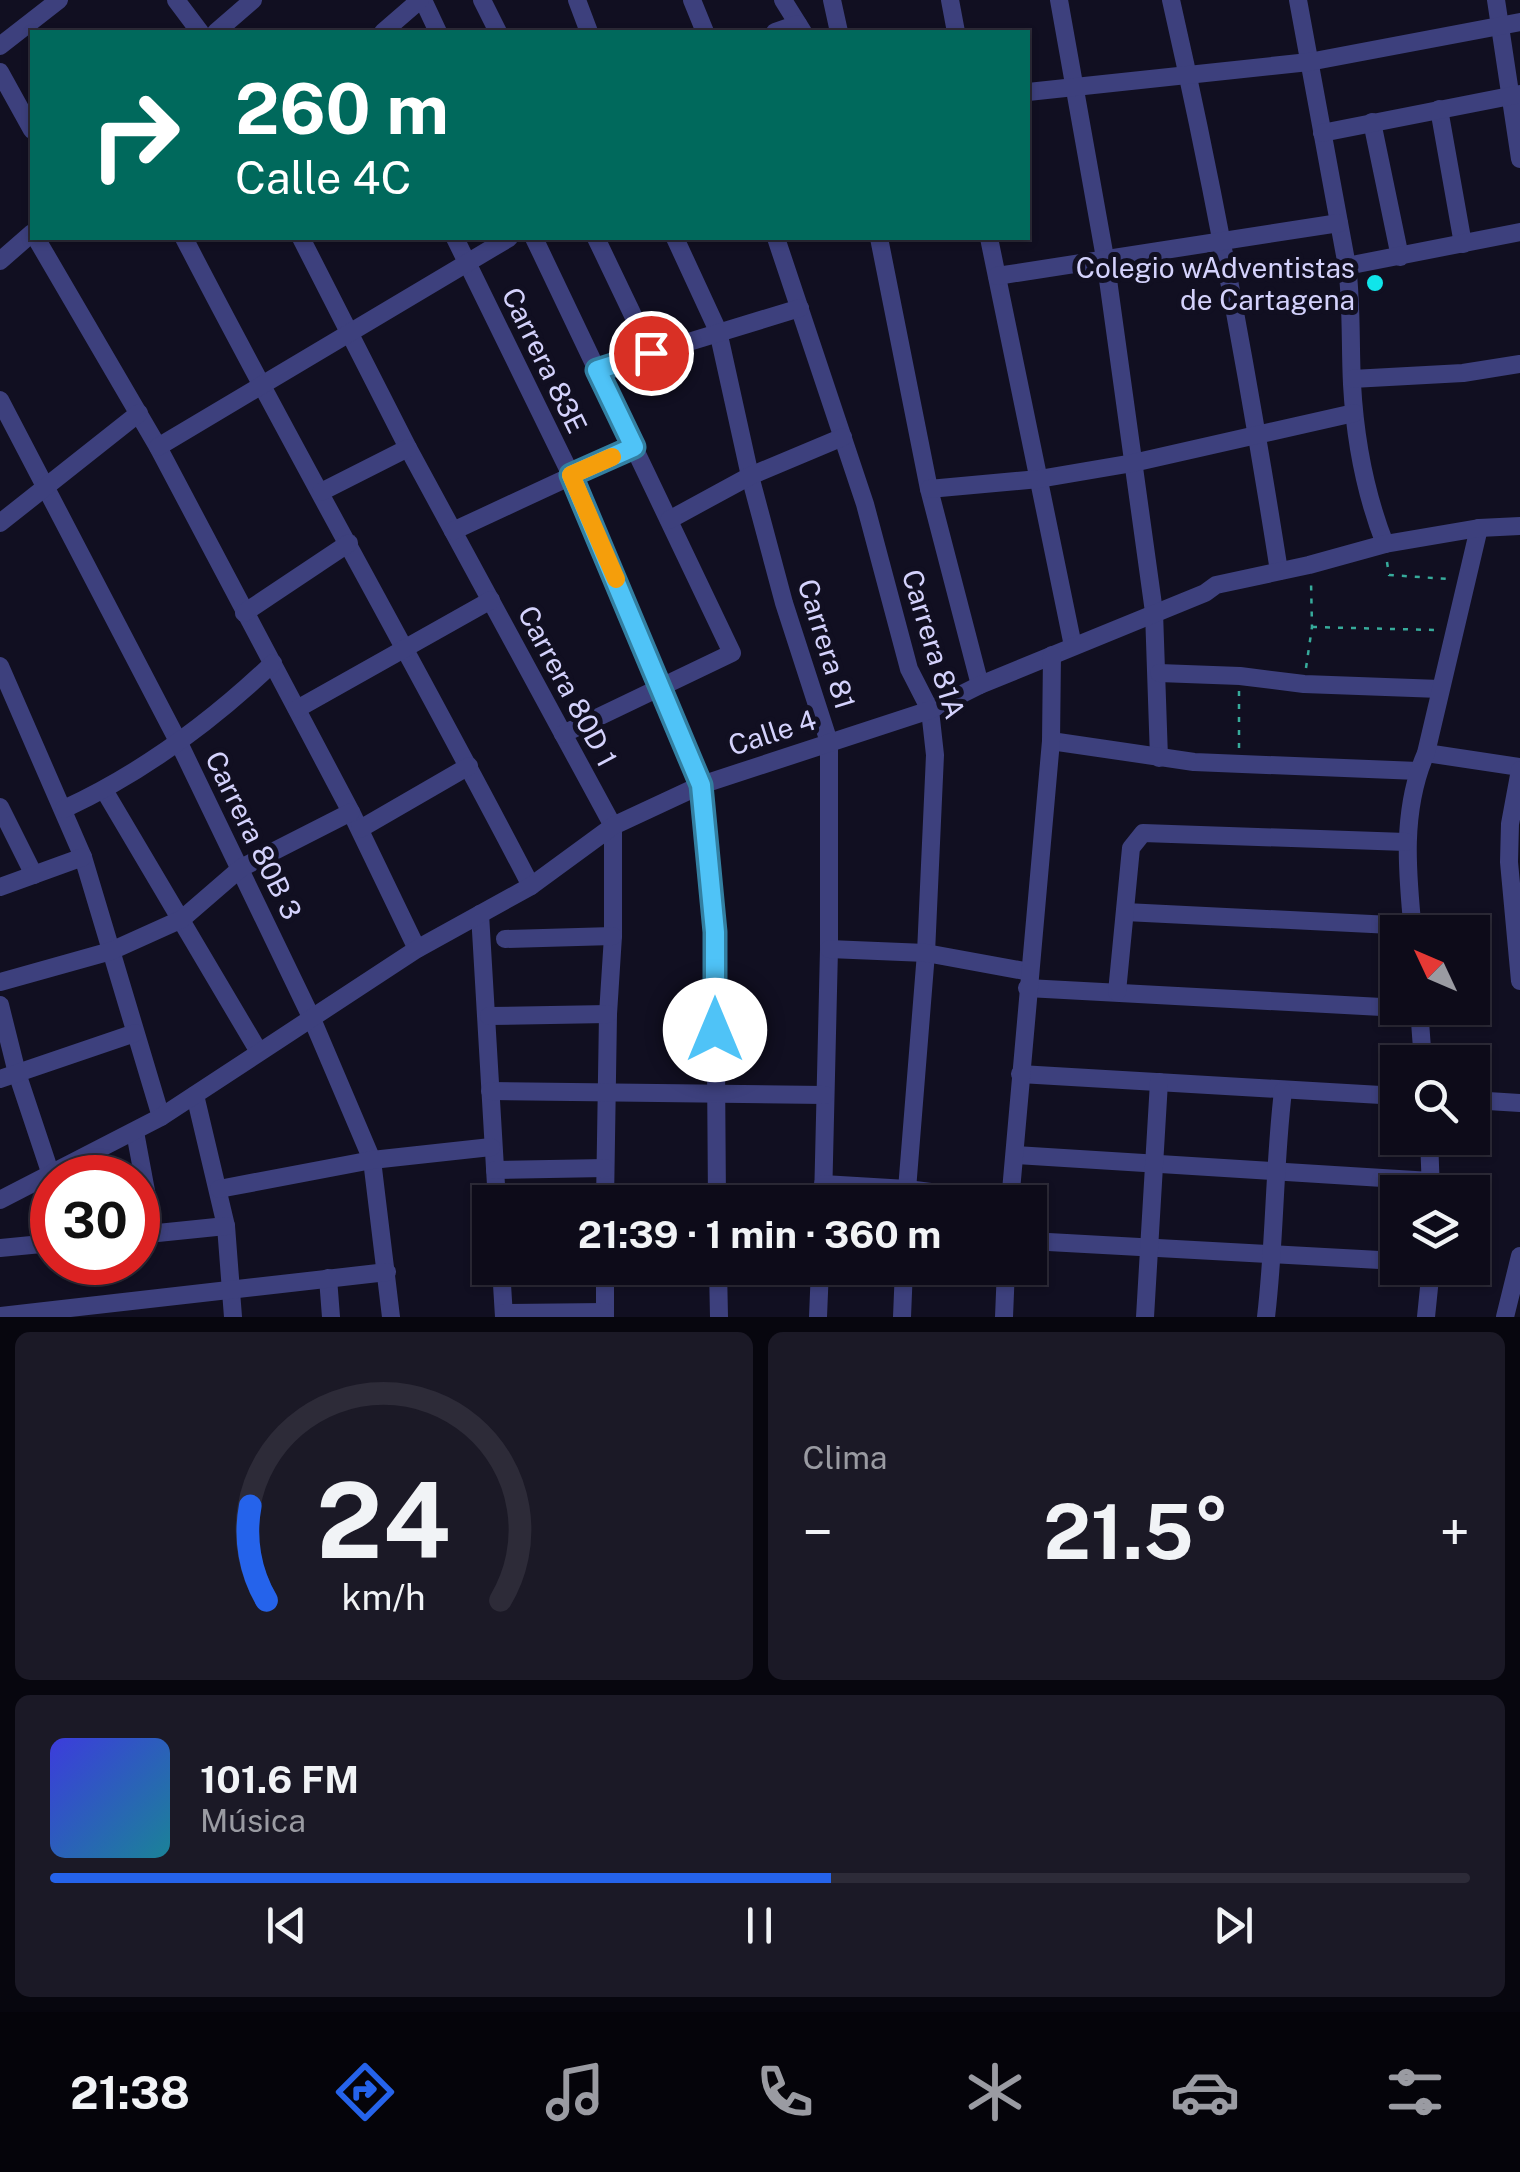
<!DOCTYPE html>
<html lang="es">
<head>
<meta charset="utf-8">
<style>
	body { margin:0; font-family:"Public Sans",sans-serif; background:#1b1926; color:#f1f3f6; height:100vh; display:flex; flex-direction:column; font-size:38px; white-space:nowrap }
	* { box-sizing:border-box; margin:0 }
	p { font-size:32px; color:#9a9ba2 }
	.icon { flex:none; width:55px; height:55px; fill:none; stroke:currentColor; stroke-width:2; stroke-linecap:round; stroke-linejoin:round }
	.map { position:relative; height:1317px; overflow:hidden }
	.side { display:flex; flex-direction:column; gap:15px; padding:15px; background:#07060e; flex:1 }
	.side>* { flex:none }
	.banner { position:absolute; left:30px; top:30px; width:1000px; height:210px; border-radius:0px; box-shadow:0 2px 8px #0004,0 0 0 2px #2d2b38; background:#00695c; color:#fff; overflow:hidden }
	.needle { width:65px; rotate:314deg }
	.buttons { position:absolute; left:1380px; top:915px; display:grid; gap:20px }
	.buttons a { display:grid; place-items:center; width:110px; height:110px; border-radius:0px; background:#0d0b19; box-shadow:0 2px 8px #0004,0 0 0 2px #2d2b38; font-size:50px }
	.speed { position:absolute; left:30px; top:1155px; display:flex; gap:20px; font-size:50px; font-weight:700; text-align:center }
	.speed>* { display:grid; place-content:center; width:130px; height:130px; border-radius:50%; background:#0d0b19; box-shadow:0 2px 8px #0004,0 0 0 2px #2d2b38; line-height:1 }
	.speed .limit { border:15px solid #d22; background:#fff; color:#111 }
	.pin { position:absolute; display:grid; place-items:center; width:85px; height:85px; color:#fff; margin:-42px; border:5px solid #fff; border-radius:50%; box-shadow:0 2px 10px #0007 }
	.me { position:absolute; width:110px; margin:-55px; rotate:0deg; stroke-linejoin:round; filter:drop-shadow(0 0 8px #0008) }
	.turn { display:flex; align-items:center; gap:35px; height:210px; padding:0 40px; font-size:45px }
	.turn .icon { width:130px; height:130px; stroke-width:2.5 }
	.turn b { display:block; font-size:70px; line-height:85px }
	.big { font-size:75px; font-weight:700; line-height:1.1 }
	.side .tile { flex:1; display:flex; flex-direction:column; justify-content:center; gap:15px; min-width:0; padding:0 35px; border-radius:15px; background:#1b1926 }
	.side .dial { align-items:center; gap:0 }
	.dial svg { height:260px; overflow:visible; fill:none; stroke:#2d2b38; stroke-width:7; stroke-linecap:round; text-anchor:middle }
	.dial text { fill:#f1f3f6; stroke:none }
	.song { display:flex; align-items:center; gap:30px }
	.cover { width:120px; height:120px; border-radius:15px; background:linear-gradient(135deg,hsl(240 70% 55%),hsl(190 70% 35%)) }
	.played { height:10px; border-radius:5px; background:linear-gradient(90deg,#2563eb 55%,#2d2b38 55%) }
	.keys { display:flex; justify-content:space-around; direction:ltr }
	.heat { display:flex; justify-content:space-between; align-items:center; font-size:55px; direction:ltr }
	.side .tiles { flex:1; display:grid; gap:15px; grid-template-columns:1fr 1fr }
	.tile:last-child { grid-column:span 2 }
	.trip { position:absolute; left:472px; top:1185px; width:575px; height:100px; border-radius:0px; background:#0d0b19; box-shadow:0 2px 8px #0004,0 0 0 2px #2d2b38; font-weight:700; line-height:100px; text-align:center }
	.tab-bar { display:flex; height:160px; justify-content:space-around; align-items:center; background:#05040a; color:#9a9ba2 }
	.tab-bar .icon { width:70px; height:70px }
	.tab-bar .on { color:#2563eb }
	.tab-bar b { font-size:45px; color:#f1f3f6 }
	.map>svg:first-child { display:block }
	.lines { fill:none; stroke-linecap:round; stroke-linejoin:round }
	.path { stroke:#37ab9b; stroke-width:2.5; stroke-dasharray:5 8; stroke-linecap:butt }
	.minor { stroke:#3d407d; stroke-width:18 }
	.route-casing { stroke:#337fa1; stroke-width:25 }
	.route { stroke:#4fc3f7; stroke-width:18 }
	.slow { stroke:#f59e0b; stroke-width:18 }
	.poi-dot { fill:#10e5ea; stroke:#110f21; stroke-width:4 }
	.labels { text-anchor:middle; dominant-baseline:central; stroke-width:10; stroke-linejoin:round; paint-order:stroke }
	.poi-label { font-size:28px; fill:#d4d2fc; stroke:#110f21; text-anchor:end }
	.street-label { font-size:28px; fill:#d4d2fc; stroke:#110f21 }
</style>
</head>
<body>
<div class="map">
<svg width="1520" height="1317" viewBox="0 0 1520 1317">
	<rect width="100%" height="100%" fill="#110f21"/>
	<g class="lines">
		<g class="path">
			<polyline points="1387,562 1389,575 1448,579"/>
			<polyline points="1312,627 1435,630"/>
			<polyline points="1306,668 1312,627 1311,581"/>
			<polyline points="1239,748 1239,691"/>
		</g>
		<g class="minor">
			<polyline points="176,0 200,32"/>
			<polyline points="423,0 438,32"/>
			<polyline points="482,0 498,32"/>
			<polyline points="577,0 589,32"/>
			<polyline points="692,0 705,32"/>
			<polyline points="783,0 803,32"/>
			<polyline points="832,0 839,32"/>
			<polyline points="950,0 956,32"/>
			<polyline points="1059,0 1105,258 1154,612 1159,758"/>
			<path d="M 1171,0 C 1214,189 1249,380 1279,571"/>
			<path d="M 1298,0 L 1347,266 C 1352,305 1350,344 1352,384 C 1355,439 1365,493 1385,544"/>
			<polyline points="1496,0 1520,159"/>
			<polyline points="216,32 253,0"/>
			<polyline points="383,32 420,0"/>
			<polyline points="775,32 798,24"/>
			<polyline points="0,46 59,0"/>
			<polyline points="0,72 32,130"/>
			<polyline points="1028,92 1309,62 1520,22"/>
			<polyline points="1439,109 1463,244"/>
			<polyline points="1372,122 1400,257"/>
			<polyline points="1322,133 1520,94"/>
			<polyline points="36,238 158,447 351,812 417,949"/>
			<path d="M 184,238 C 296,455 418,668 531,886"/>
			<polyline points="301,238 408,448 613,826 613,936 608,1014 605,1202"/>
			<polyline points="455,238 571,475 701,785 715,932 717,1202"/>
			<polyline points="534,238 732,653 563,734"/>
			<polyline points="596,238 651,353"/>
			<polyline points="675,238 718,331 750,476 784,603 829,742 829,949 823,1202"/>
			<polyline points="776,238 865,504 909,669 930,710 935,755 926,953 906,1202"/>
			<polyline points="879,238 929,489 980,685"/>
			<polyline points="989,238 1073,646"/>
			<polyline points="0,261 32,233"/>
			<polyline points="1347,266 1520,232"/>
			<polyline points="997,276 1339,223"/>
			<polyline points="597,370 800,308"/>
			<polyline points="1352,379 1463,373 1520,364"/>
			<polyline points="0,400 179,743 312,1019 372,1160 391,1317"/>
			<polyline points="158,447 509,238"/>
			<polyline points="929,489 1039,479 1133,463 1354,413"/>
			<polyline points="321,492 408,448"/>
			<polyline points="669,520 750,476 843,437"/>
			<polyline points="0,523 139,413"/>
			<polyline points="453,531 634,447"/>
			<polyline points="244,613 349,543"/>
			<polyline points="0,666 83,857 161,1117"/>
			<polyline points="1159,673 1240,676 1304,684 1440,689"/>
			<polyline points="297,709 491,600"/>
			<polyline points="1051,741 1194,762 1418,771"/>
			<polyline points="1426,753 1520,767"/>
			<polyline points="1520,770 1510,824 1509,862 1520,981"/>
			<polyline points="104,790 259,1052"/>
			<polyline points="0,807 34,875"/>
			<path d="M 64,809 C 142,773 210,723 273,663"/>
			<polyline points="360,829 469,766"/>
			<polyline points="0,887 83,857"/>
			<polyline points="1125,912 1412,926"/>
			<polyline points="480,914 497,1202"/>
			<path d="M 1413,932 C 1407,872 1401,810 1426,753 L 1479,528"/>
			<polyline points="505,939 613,936"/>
			<polyline points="829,949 926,953 1030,972"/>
			<polyline points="0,982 111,951 182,919 241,868 351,812"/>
			<polyline points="1027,988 1419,1009"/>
			<polyline points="1117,992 1131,848 1143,833 1406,842"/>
			<polyline points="0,1005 17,1073 50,1172"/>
			<polyline points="1419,1008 1423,1062"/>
			<polyline points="489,1016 608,1014"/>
			<polyline points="1020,1074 1398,1096"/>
			<polyline points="0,1079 135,1033"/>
			<polyline points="490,1091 825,1095"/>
			<polyline points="195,1095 226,1226 233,1317"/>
			<polyline points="1472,1100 1520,1103"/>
			<polyline points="135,1132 154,1234"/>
			<polyline points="1429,1138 1431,1192"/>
			<polyline points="1015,1155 1431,1181"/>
			<polyline points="495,1170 605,1168"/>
			<polyline points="823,1184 907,1189 1009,1202"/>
			<polyline points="219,1189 372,1160 491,1147"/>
			<polyline points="0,1200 161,1117 417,949 531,886 613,826 701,785 930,710 980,685 1205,593 1216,585 1309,565 1385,544 1479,528 1520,526"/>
			<polyline points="1010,1202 1051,741 1052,655"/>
			<polyline points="138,1235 226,1226"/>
			<polyline points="1030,1241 1398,1261"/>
			<polyline points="0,1248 52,1243"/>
			<polyline points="501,1268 504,1317"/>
			<polyline points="605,1268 605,1317"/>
			<polyline points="718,1268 719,1317"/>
			<polyline points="328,1278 331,1317"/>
			<polyline points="504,1313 605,1312"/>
			<polyline points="0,1316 387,1272"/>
			<polyline points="818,1317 820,1268"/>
			<polyline points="902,1317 904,1268"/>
			<polyline points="1004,1317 1006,1268"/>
			<polyline points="1145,1317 1159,1082"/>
			<path d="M 1266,1317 C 1275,1242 1274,1166 1283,1091"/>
			<polyline points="1426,1317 1431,1268"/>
			<polyline points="1505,1317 1520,1256"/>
		</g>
	</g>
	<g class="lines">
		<defs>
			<polyline id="route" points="651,353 597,370 634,447 571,475 701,785 715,932 715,1030"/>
		</defs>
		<use href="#route" class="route-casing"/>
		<use href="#route" class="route"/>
		<polyline class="slow" points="612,457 571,475 616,579"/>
	</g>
	<circle class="poi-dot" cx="1375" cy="283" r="10"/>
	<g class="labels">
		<g class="poi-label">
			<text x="1355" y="267">Colegio wAdventistas<tspan x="1355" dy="32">de Cartagena</tspan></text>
		</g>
		<g class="street-label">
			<text transform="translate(545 360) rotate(64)">Carrera 83E</text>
			<text transform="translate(827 644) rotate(73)">Carrera 81</text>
			<text transform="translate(934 644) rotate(73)">Carrera 81A</text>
			<text transform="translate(568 686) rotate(62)">Carrera 80D 1</text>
			<text transform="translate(772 732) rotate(-18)">Calle 4</text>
			<text transform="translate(254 835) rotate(64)">Carrera 80B 3</text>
		</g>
	</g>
</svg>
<div class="buttons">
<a><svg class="needle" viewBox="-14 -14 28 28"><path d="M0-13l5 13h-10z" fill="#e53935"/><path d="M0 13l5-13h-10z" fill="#9a9ba2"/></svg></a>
<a><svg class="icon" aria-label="search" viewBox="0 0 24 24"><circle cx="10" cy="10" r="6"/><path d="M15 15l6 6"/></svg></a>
<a><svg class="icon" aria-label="layers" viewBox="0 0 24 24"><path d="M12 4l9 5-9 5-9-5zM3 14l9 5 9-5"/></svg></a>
</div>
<div class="speed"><div class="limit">30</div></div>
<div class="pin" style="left:651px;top:353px;background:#d93025"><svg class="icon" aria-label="arrive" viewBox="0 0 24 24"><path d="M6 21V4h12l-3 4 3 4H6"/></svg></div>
<svg class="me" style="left:715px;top:1030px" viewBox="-20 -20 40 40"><circle r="19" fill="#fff"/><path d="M0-13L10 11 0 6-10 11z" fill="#4fc3f7"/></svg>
<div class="trip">21:39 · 1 min · 360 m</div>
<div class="banner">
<div class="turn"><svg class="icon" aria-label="right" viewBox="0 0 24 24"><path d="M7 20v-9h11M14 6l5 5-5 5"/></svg><div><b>260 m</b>Calle 4C</div></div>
</div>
</div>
<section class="side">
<div class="tiles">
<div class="tile dial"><svg viewBox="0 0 100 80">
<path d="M14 69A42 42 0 1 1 86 69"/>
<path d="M14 69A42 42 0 0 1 9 40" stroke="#2563eb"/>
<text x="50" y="56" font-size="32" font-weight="700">24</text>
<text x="50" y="72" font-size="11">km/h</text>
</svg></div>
<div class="tile"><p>Clima</p>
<div class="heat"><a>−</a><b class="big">21.5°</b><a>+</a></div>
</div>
<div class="tile">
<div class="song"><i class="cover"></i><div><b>101.6 FM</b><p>Música</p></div></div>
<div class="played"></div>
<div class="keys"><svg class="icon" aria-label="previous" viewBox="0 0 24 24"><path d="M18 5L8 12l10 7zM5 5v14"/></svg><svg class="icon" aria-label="pause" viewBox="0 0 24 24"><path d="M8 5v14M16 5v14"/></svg><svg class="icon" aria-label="next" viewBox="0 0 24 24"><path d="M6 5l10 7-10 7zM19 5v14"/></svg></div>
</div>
</div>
</section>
<nav class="tab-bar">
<b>21:38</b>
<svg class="icon on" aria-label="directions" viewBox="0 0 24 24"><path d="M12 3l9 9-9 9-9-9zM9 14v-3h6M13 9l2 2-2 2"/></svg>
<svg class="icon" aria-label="music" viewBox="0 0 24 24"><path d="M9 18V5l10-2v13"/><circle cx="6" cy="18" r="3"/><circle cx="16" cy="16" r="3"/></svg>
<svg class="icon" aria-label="phone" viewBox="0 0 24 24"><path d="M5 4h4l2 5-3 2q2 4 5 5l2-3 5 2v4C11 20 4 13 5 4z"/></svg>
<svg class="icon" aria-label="climate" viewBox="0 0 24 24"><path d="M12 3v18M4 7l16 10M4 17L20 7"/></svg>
<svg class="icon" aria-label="car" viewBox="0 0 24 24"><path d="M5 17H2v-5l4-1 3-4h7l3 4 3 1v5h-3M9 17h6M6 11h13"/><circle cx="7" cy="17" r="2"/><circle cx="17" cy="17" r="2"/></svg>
<svg class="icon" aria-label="filters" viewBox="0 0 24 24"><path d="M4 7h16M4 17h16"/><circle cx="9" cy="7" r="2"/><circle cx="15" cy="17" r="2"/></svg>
</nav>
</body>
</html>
